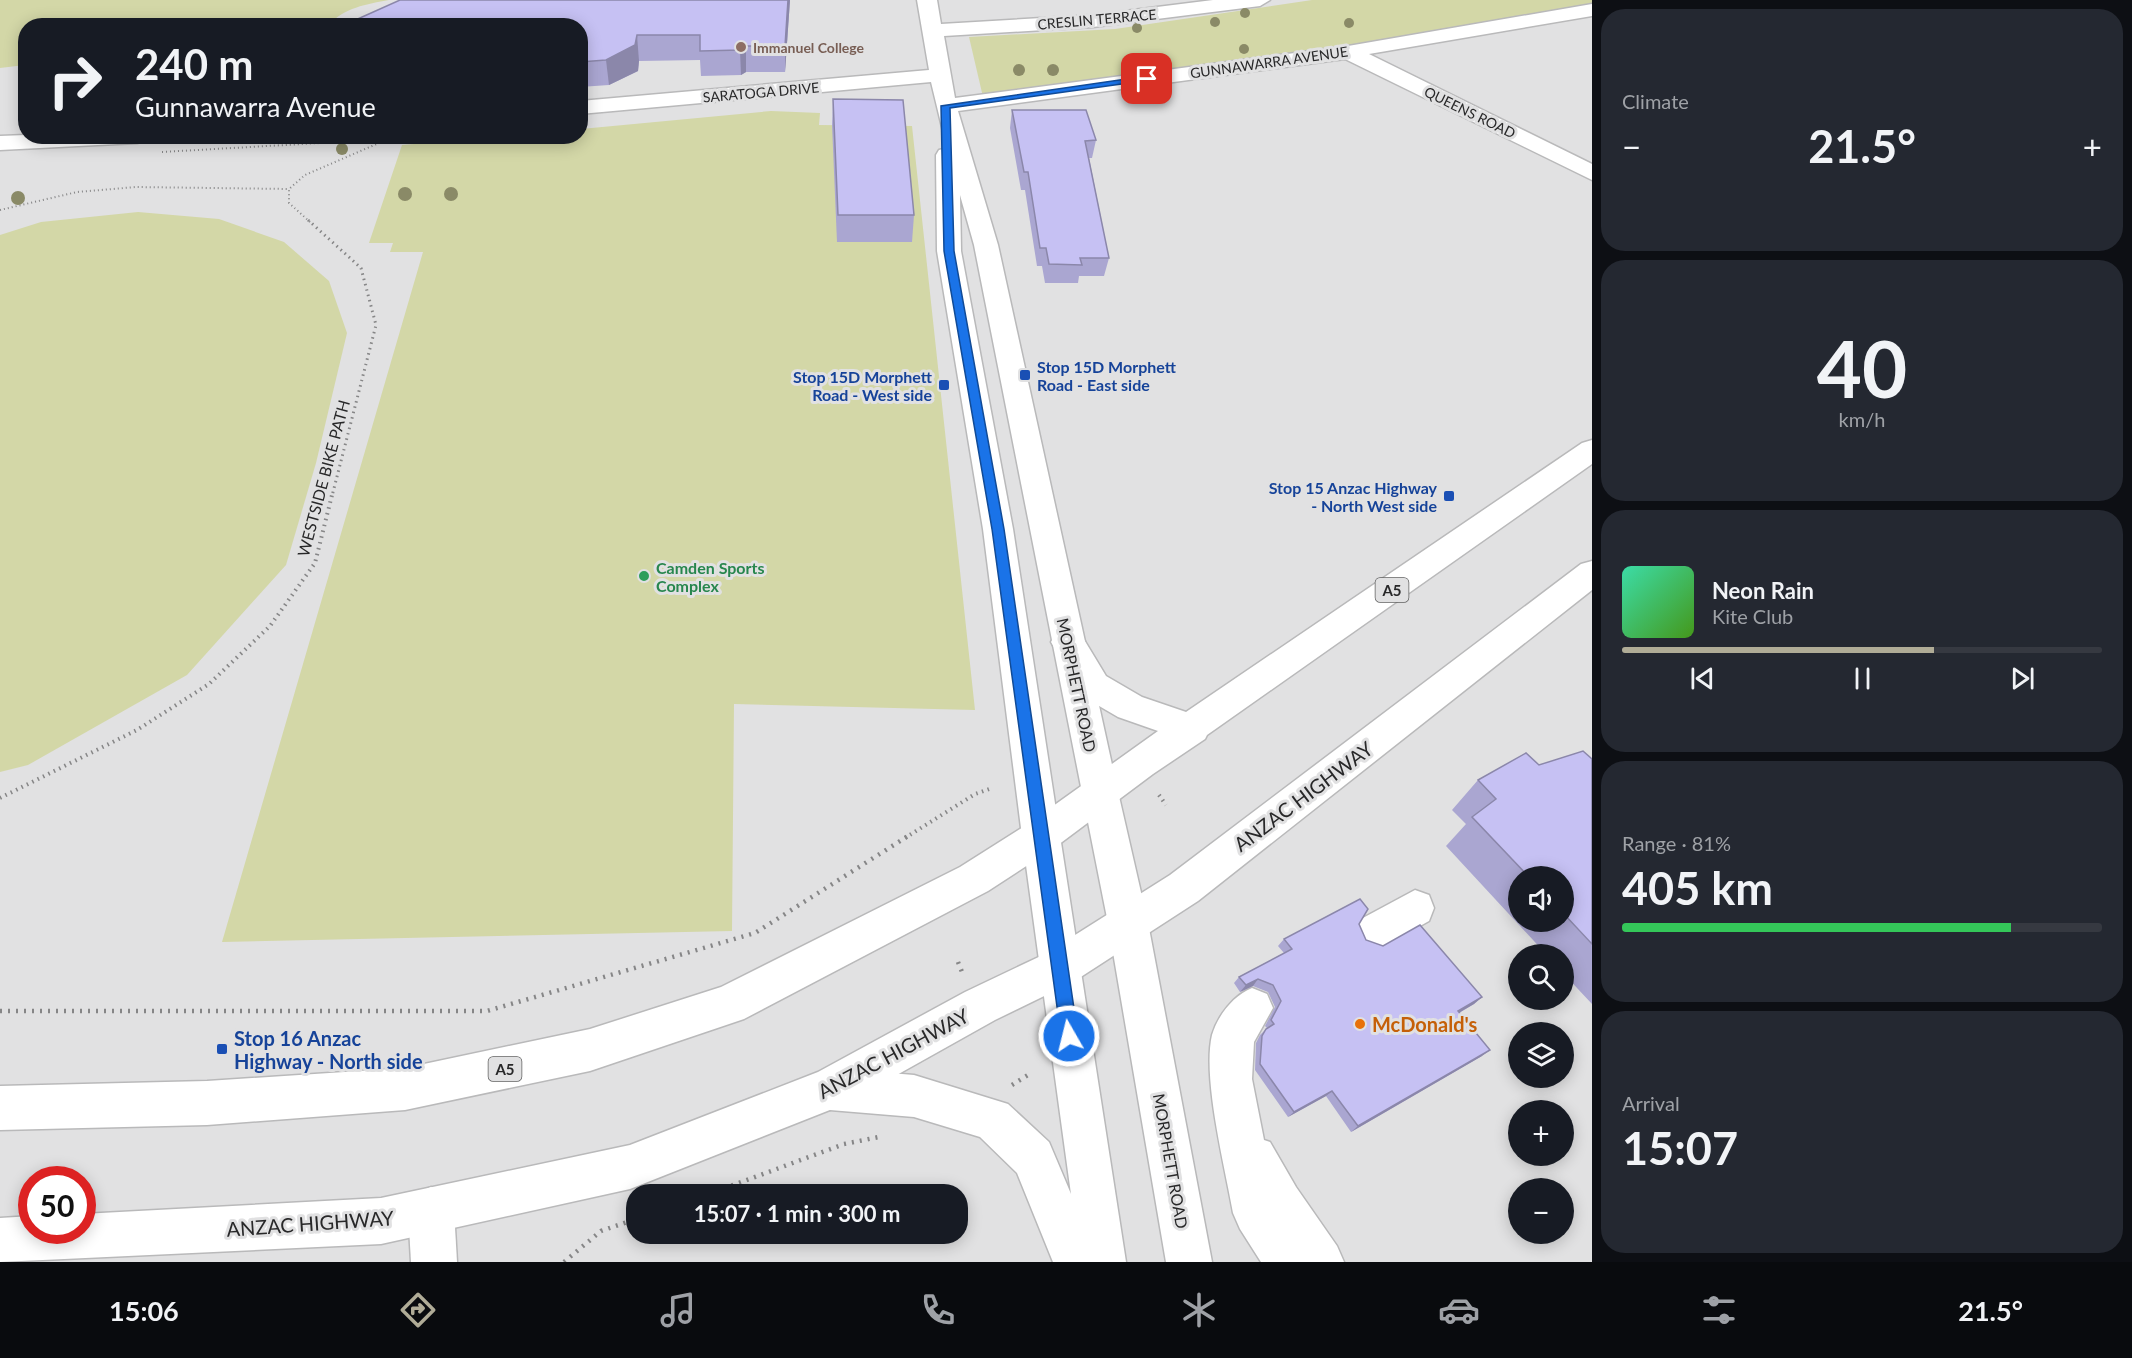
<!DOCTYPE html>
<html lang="en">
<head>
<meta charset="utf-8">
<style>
	body { margin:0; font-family:Lato,sans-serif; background:#242831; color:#f1f3f6; height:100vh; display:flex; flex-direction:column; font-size:22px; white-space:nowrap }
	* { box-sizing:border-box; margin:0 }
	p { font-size:20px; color:#9ea1a6 }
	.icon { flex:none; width:33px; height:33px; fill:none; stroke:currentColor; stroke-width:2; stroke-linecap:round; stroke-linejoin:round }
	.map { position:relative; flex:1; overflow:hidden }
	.details { display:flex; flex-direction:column; gap:9px; padding:9px; background:#0d0f14; width:540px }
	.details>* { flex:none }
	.hud { position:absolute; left:18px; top:18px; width:570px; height:126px; border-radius:24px; box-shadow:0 3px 15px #0003; background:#171b24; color:#f1f3f6; overflow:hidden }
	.controls { position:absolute; left:1508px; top:866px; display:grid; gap:12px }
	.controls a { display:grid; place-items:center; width:66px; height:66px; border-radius:50%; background:#171b24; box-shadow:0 3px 15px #0003; font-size:30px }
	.speed { position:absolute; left:18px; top:1166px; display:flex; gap:12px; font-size:30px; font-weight:700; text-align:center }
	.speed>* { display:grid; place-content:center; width:78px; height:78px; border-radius:50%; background:#171b24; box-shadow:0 3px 15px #0003; line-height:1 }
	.speed .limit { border:9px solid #d22; background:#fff; color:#111 }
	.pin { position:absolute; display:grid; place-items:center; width:51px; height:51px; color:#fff; margin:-26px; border-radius:12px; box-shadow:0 3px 9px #0006 }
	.me { position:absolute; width:66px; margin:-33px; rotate:352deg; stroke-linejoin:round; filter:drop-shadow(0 0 4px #0008) }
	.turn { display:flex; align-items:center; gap:21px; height:126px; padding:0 18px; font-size:27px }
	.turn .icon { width:78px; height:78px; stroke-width:2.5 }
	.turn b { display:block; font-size:42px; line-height:51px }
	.big { font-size:45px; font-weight:700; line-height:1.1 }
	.details .card { flex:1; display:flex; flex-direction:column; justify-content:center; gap:9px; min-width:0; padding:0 21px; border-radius:24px; background:#242831 }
	.details .dial { align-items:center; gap:0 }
	.dial b { font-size:78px; line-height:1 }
	.song { display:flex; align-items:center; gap:18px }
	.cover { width:72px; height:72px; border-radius:9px; background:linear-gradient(135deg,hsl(160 70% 55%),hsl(100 70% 35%)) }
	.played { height:6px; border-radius:3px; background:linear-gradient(90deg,#b0ac97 65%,#363941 65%) }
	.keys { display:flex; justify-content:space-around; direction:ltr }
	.heat { display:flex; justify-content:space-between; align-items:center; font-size:33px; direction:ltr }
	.charge { height:9px; border-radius:4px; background:linear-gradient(90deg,#34c759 81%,#363941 0) }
	.trip { position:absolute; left:626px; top:1184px; width:342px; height:60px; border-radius:24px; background:#171b24; box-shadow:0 3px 15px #0003; font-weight:700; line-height:60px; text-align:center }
	.dock { display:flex; height:96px; justify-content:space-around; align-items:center; background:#090b0e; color:#9ea1a6 }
	.dock .icon { width:42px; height:42px }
	.dock .selected { color:#b0ac97 }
	.dock b { font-size:27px; color:#f1f3f6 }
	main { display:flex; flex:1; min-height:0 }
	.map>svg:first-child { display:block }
	.green { fill:#d3d7a7 }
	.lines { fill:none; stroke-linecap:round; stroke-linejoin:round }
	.minor-casing { stroke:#b9b9ba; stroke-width:3 }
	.major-casing { stroke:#b9b9ba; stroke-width:3 }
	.highway-casing { stroke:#b9b9ba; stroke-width:3 }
	.path-far3 { stroke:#868687; stroke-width:2; stroke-dasharray:1 3; stroke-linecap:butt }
	.path-far2 { stroke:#868687; stroke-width:3; stroke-dasharray:1.5 4; stroke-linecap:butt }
	.path-far1 { stroke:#868687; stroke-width:4; stroke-dasharray:1.5 4.5; stroke-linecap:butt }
	.path { stroke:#868687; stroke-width:4.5; stroke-dasharray:2 6; stroke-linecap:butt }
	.minor { fill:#fff; fill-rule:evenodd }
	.major { fill:#fff; fill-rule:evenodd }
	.highway { fill:#fff; fill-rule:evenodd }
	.tree { fill:#8a8a67 }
	.wall { fill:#aaa6d1; fill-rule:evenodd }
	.shaded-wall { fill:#8b87aa }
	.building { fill:#c6c1f3; stroke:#8b87aa; stroke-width:1.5 }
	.route { fill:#1a73e8; stroke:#114b97; stroke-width:1.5 }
	.education-dot { fill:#8d6e63; stroke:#e1e1e2; stroke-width:2 }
	.transit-dot { fill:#1a4fb4; stroke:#e1e1e2; stroke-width:2 }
	.leisure-dot { fill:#2e9e5b; stroke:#e1e1e2; stroke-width:2 }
	.food-dot { fill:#e8710a; stroke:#e1e1e2; stroke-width:2 }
	.labels { text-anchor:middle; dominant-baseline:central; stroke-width:6; stroke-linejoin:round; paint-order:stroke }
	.far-street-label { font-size:14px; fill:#282829; stroke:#e1e1e2 }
	.far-education-label { font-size:14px; font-weight:bold; fill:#785e54; stroke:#e1e1e2; text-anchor:start }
	.shield { fill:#e1e1e2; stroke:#606060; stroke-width:1.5 }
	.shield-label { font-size:15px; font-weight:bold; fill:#282829 }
	.transit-label { font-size:16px; font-weight:bold; fill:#164399; stroke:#e1e1e2; text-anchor:end }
	.street-label { font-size:16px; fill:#282829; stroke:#e1e1e2 }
	.leisure-label { font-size:16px; font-weight:bold; fill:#27864d; stroke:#e1e1e2; text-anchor:start }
	.near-street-label { font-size:20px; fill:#282829; stroke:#e1e1e2 }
	.near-food-label { font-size:20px; font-weight:bold; fill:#c56008; stroke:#e1e1e2; text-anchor:start }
	.near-transit-label { font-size:20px; font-weight:bold; fill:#164399; stroke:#e1e1e2; text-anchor:start }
</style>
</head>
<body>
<main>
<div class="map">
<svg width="1592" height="1262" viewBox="0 0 1592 1262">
	<rect width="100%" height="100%" fill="#e1e1e2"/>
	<g class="green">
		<path d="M 0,0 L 389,0 C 367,4 343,8 329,25 L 26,26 L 25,65 L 0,68 Z"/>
		<polygon points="1312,0 1592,0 1592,5 1341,48 983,97 969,37 1115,29"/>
		<polygon points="771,111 820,113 819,125 912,126 975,710 734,704 732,931 222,942 423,252 390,252 393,243 369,243 402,145 497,137 580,136 581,129"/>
		<polygon points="138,212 219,219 284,242 329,281 347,333 316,463 286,565 187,675 28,765 0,772 0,235 41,222"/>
	</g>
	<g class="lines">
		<defs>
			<g id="minor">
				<polygon points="917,0 937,0 941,24 1093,15 1213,0 1270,0 1260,6 1093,27 944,36 955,98 1348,46 1592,4 1592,16 1369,54 1592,164 1592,180 1345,59 958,111 998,245 1118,792 1113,803 1100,808 1087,803 1082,792 974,245 960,195 961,251 1013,529 1060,836 1054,848 1041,853 1028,848 1022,836 983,529 937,251 936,155 939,150 947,148 931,82 580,114 580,101 929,70"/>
				<polygon points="26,135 26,136 148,136 145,141 137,143 0,150 0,136"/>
				<polygon points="1415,890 1429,895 1434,908 1429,921 1375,951 1361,945 1355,932 1361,919"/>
				<path d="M 1252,988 L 1267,994 L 1273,1008 L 1254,1042 L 1252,1079 L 1264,1140 L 1270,1142 L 1296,1187 L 1337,1246 L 1344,1262 L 1261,1262 L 1240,1229 L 1233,1213 C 1225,1167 1202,1078 1212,1035 C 1218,1015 1234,995 1252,988 Z"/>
				<polygon points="431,1187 447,1194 454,1210 457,1262 411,1262 408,1210 415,1194"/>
			</g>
			<g id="major">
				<polygon points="1100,776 1113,781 1118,792 1148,923 1212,1262 1166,1262 1108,923 1082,792 1087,781"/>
				<polygon points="1041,819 1054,824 1060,836 1126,1262 1053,1262 1017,1173 980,1137 914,1117 830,1110 815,1104 809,1089 815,1074 830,1068 914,1075 1008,1104 1049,1142 1071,1194 1022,836 1028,824"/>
			</g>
			<g id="highway">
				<polygon points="1592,440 1592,464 1207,735 1205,739 1153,774 1054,848 988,891 744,1019 590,1071 405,1110 207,1125 0,1130 0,1086 207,1081 405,1068 590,1029 721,987 960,867 1028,824 1158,731 1118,717 1082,696 1051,642 1056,633 1068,629 1080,633 1106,676 1142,697 1186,712 1582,443"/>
				<polygon points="1592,561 1592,590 1198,901 1073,982 995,1020 845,1104 630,1189 381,1244 0,1262 0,1218 32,1216 32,1230 82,1230 82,1214 381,1198 630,1145 818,1072 965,992 1045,954 1170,875 1581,564"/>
			</g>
		</defs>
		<use href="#minor" class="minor-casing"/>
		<use href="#major" class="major-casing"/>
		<use href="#highway" class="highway-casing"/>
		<g class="path-far3">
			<polyline points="162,152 373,140 378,143"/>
			<polyline points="0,210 77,192 136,187 289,189"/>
			<polyline points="310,222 289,203 289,189 305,175 379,143 428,136"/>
		</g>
		<polyline class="path-far2" points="308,220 361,268 376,325 332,496"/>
		<g class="path-far1">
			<polyline points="1159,795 1166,805"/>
			<polyline points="0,798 137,730 209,684 270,626 315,563 332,495"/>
			<polyline points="905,838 975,794 989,789"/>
		</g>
		<g class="path">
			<polyline points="958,962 962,972"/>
			<polyline points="0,1011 487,1011 755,933 908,836"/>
			<polyline points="1012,1085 1028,1075"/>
			<polyline points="709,1194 844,1144 879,1137"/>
			<polyline points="564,1262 601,1231 636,1219"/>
		</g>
		<use href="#minor" class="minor"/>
		<use href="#major" class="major"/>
		<use href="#highway" class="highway"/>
	</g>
	<g class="tree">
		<circle cx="1245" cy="13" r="5"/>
		<circle cx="1215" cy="22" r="5"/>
		<circle cx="1349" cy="23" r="5"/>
		<circle cx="1137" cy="28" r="5"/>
		<circle cx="1244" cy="49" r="5"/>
		<circle cx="1019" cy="70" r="6"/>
		<circle cx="1053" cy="70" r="6"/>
		<circle cx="342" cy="149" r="6"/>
		<circle cx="405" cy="194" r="7"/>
		<circle cx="451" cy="194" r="7"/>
		<circle cx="18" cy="198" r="7"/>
	</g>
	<g class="wall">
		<polygon points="400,0 790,0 785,72 746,72 741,75 701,76 700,60 639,61 638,71 609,85 580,87 580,26"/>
		<polygon points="833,99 914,215 912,242 837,242 832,125"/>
		<polygon points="1012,110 1096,140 1092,158 1089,158 1109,258 1104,276 1079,276 1078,283 1045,283 1042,266 1037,266 1025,190 1021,190 1010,128"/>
		<path d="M 1592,759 L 1592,1004 L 1563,973 L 1563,954 L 1546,954 L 1446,846 L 1466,824 L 1452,810 L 1478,780 L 1539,765 ZM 1518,876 L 1563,876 L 1563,921 L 1518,921 Z"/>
		<polygon points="1359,924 1366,940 1482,997 1474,1004 1459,1013 1482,1056 1351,1132 1326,1096 1288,1117 1255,1070 1256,1043 1260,1035 1267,1028 1265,1026 1275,1007 1268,992 1253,986 1240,992 1234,983 1239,977 1284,953 1278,946 1284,939"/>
	</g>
	<g class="shaded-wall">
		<polygon points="788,0 790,0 785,72 785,46"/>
		<polygon points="637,35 639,61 638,71 609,85 606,60"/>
		<polygon points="746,46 746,72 741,75 740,50"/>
		<polygon points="1258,979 1253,986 1240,992 1246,985"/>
		<polygon points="1482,997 1474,1004 1450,1018 1458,1011"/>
		<polygon points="1490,1050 1482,1056 1351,1132 1358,1126"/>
		<polygon points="1332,1091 1326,1096 1288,1117 1294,1112"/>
	</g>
	<g class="building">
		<polygon points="400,0 788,0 785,46 746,46 740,50 700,51 700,35 637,35 635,45 606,60 580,62 580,26 342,26"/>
		<polygon points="833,99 903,100 914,215 838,215"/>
		<polygon points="1012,110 1086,110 1096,140 1085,141 1109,258 1080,258 1082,265 1049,264 1046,248 1040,248 1028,172 1024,172"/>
		<polygon points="1583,751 1592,759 1592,944 1563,913 1563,876 1528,876 1472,817 1496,799 1478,780 1526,753 1539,765"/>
		<polygon points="1360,899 1368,909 1359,924 1366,940 1383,946 1420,925 1482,997 1458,1011 1490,1050 1358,1126 1332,1091 1294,1112 1260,1064 1262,1036 1266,1029 1274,1024 1271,1020 1281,1001 1273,985 1258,979 1246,985 1239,977 1292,949 1284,939"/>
	</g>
	<polygon class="route" points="1147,76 1151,79 1150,80 950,108 954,251 1004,529 1078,1036 1075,1042 1069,1044 1063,1042 1061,1036 992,529 944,251 941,106"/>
	<circle class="education-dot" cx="741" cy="47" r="6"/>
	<g class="transit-dot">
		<rect x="1019" y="369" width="12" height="12" rx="3"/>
		<rect x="938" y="379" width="12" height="12" rx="3"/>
		<rect x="1443" y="490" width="12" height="12" rx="3"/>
		<rect x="216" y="1043" width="12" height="12" rx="3"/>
	</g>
	<circle class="leisure-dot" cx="644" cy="576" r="6"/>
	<circle class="food-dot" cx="1360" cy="1024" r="6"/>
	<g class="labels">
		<g class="far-street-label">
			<text transform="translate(1097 19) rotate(-5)">CRESLIN TERRACE</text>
			<text transform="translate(1269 62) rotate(-8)">GUNNAWARRA AVENUE</text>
			<text transform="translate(761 92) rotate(-5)">SARATOGA DRIVE</text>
			<text transform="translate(1470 112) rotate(26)">QUEENS ROAD</text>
		</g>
		<g class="far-education-label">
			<text x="753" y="47">Immanuel College</text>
		</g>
		<g class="shield">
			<rect x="1375.5" y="578" width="33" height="24" rx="4.5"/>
			<rect x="488.5" y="1057" width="33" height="24" rx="4.5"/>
		</g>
		<g class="shield-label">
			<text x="1392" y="590">A5</text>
			<text x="505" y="1069">A5</text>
		</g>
		<g class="transit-label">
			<text x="1037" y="366" text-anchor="start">Stop 15D Morphett<tspan x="1037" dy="18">Road - East side</tspan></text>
			<text x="932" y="376">Stop 15D Morphett<tspan x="932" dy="18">Road - West side</tspan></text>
			<text x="1437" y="487">Stop 15 Anzac Highway<tspan x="1437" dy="18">- North West side</tspan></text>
		</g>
		<g class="street-label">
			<text transform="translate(323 478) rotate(-75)">WESTSIDE BIKE PATH</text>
			<text transform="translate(1077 685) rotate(78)">MORPHETT ROAD</text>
			<text transform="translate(1171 1161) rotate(80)">MORPHETT ROAD</text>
		</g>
		<g class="leisure-label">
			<text x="656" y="567">Camden Sports<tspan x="656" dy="18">Complex</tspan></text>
		</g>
		<g class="near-street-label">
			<text transform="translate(1303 796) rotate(-37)">ANZAC HIGHWAY</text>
			<text transform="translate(893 1053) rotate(-28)">ANZAC HIGHWAY</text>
			<text transform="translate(310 1223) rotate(-4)">ANZAC HIGHWAY</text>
		</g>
		<g class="near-food-label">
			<text x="1372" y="1024">McDonald's</text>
		</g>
		<g class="near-transit-label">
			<text x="234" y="1038">Stop 16 Anzac<tspan x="234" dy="23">Highway - North side</tspan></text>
		</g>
	</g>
</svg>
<div class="controls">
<a><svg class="icon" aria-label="sound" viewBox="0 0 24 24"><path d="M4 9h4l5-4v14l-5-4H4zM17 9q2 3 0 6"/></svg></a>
<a><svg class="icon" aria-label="search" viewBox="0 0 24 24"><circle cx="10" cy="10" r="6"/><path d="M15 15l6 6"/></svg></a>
<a><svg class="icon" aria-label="layers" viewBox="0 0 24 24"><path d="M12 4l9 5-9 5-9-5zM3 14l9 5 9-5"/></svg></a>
<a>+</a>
<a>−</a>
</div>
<div class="speed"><div class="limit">50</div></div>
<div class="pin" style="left:1147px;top:79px;background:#d93025"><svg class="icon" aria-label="arrive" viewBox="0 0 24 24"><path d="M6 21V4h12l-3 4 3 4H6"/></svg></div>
<svg class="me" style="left:1069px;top:1036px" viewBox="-20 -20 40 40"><circle r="17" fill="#1a73e8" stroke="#fff" stroke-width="3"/><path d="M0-11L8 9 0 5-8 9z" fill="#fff"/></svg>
<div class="trip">15:07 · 1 min · 300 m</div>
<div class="hud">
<div class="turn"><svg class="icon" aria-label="right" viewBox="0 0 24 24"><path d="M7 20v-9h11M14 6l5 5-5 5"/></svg><div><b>240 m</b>Gunnawarra Avenue</div></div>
</div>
</div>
<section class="details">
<div class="card"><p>Climate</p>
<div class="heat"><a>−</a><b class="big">21.5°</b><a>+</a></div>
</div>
<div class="card dial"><b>40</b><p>km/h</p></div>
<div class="card">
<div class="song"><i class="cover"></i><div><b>Neon Rain</b><p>Kite Club</p></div></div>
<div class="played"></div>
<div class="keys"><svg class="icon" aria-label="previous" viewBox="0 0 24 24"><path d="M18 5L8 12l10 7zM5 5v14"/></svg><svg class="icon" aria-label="pause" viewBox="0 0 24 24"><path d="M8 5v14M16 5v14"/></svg><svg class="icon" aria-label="next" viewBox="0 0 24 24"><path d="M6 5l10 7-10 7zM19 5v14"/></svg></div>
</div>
<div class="card"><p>Range · 81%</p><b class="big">405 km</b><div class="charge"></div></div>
<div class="card"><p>Arrival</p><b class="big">15:07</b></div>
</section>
</main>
<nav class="dock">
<b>15:06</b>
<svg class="icon selected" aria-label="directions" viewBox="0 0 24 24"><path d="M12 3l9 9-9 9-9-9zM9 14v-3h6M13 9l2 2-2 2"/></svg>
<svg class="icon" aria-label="music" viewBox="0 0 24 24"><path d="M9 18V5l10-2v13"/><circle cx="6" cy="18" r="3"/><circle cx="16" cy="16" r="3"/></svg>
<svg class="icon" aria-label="phone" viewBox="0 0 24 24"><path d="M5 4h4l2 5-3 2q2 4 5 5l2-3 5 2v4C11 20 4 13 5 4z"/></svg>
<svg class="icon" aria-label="climate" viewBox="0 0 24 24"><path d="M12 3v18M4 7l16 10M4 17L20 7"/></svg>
<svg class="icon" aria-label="car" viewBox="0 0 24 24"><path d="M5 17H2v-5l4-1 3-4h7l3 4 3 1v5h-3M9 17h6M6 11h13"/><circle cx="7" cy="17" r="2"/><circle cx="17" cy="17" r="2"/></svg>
<svg class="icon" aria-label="filters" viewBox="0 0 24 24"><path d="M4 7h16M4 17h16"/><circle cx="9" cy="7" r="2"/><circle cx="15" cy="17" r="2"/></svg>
<b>21.5°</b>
</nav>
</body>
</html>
